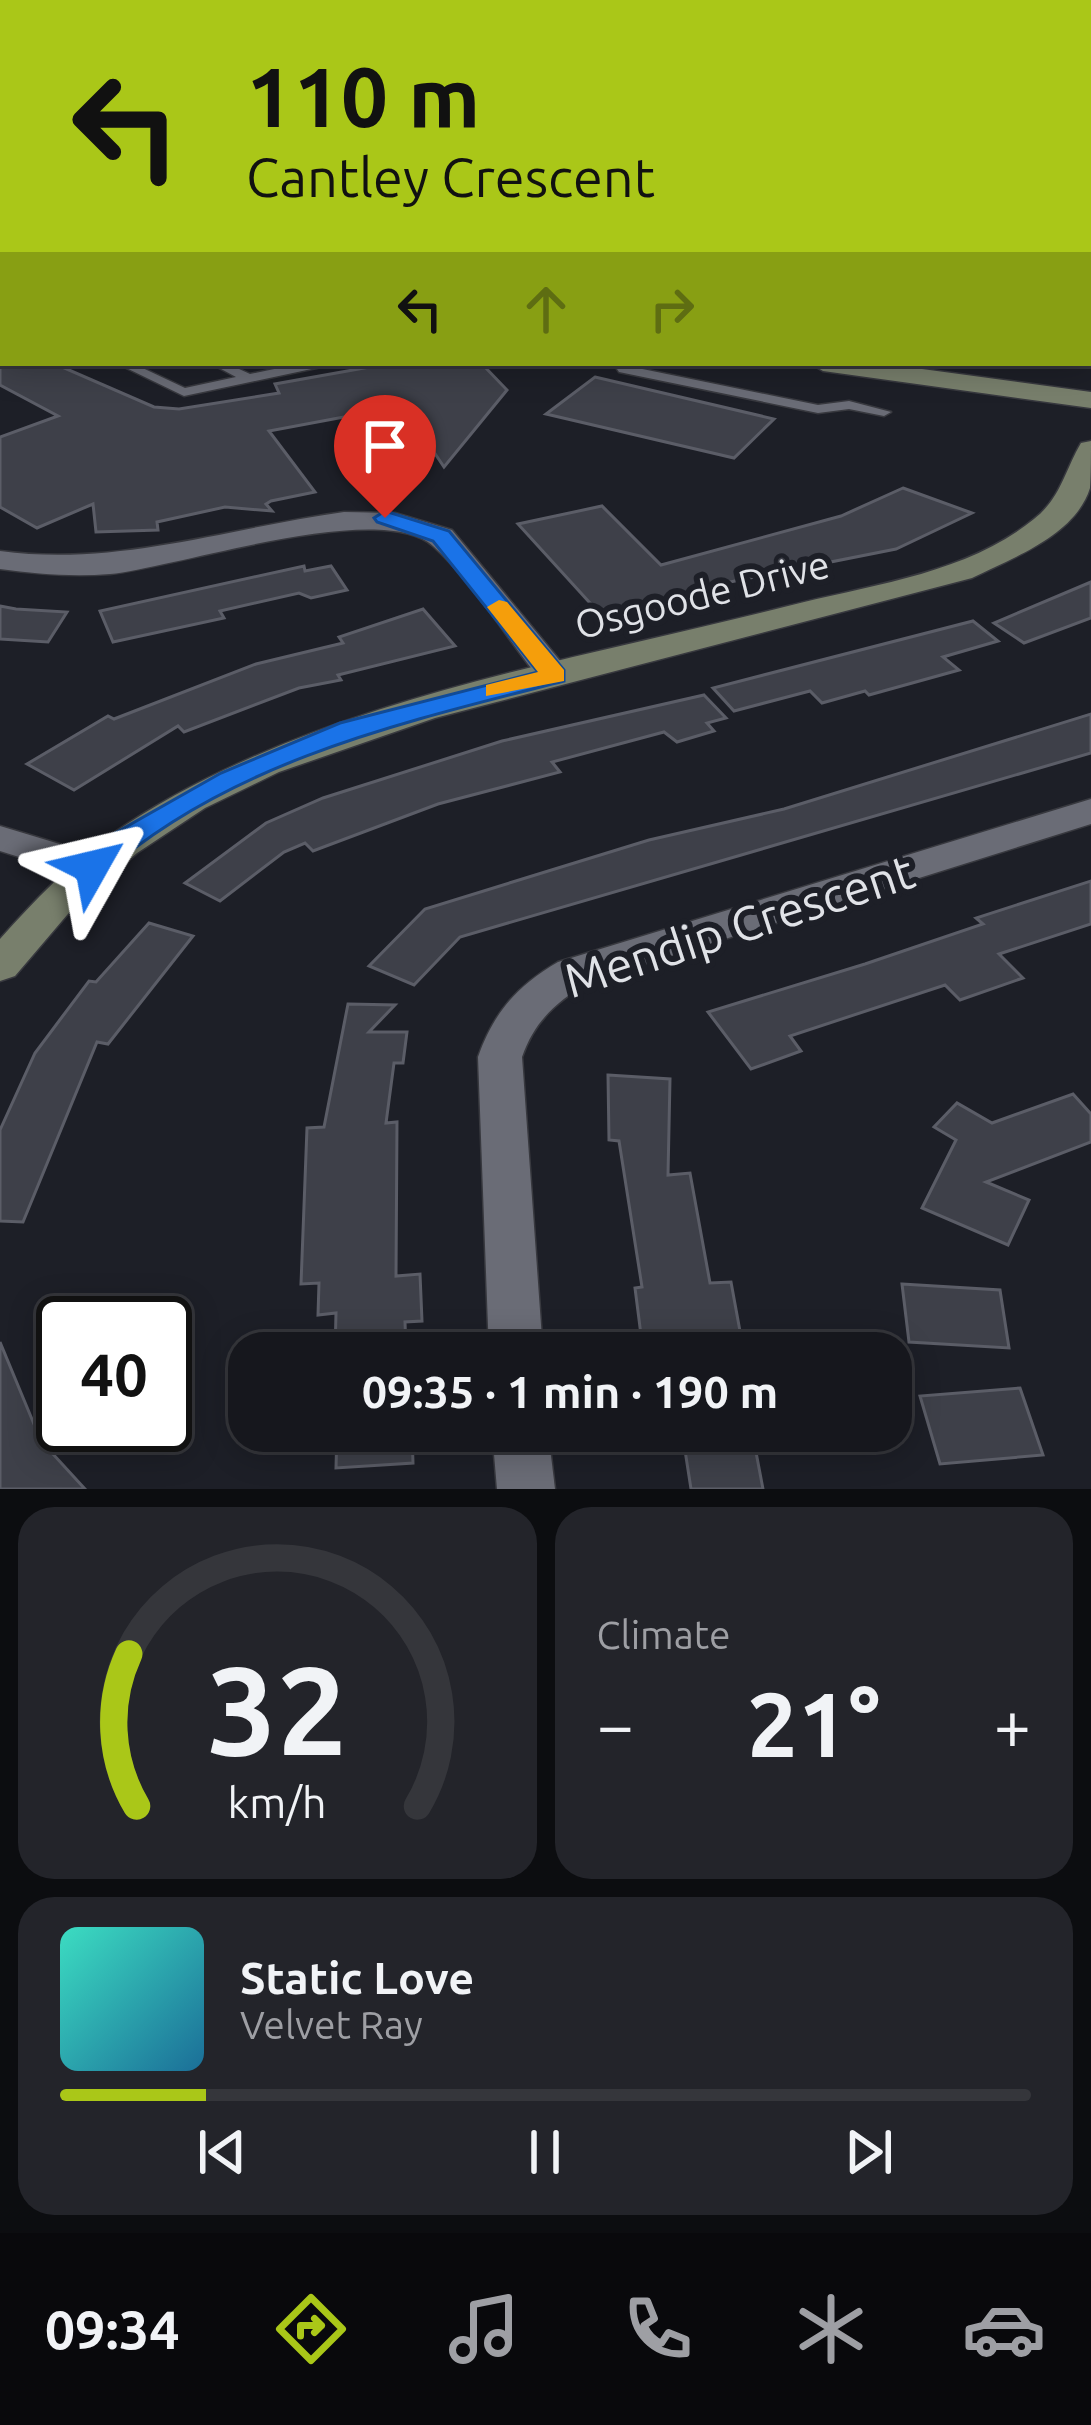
<!DOCTYPE html>
<html lang="en">
<head>
<meta charset="utf-8">
<style>
	body { margin:0; font-family:Ubuntu,sans-serif; background:#23242a; color:#f1f3f6; height:100vh; display:flex; flex-direction:column; font-size:45px; white-space:nowrap }
	* { box-sizing:border-box; margin:0 }
	p { font-size:39px; color:#9e9fa4 }
	.icon { flex:none; width:66px; height:66px; fill:none; stroke:currentColor; stroke-width:2; stroke-linecap:round; stroke-linejoin:round }
	.map { position:relative; height:1489px; overflow:hidden }
	.side { display:flex; flex-direction:column; gap:18px; padding:18px; background:#0c0d10; flex:1 }
	.side>* { flex:none }
	.guide { position:absolute; left:0px; top:0px; width:1092px; height:366px; box-shadow:0 6px 30px #0003,0 0 0 3px #35363b; background:#aac718; color:#111; overflow:hidden }
	.speed { position:absolute; left:36px; top:1296px; display:flex; gap:24px; font-size:60px; font-weight:700; text-align:center }
	.speed>* { display:grid; place-content:center; width:156px; height:156px; border-radius:50%; background:#16171d; box-shadow:0 6px 30px #0003,0 0 0 3px #35363b; line-height:1 }
	.speed .limit { border:6px solid #111; border-radius:18px; background:#fff; color:#111 }
	.pin { position:absolute; display:grid; place-items:center; width:102px; height:102px; color:#fff; margin:-123px -51px; border-radius:50% 50% 50% 0; rotate:-45deg; box-shadow:0 0 12px #0007 }
	.pin .icon { rotate:45deg }
	.me { position:absolute; width:132px; margin:-66px; rotate:53deg; stroke-linejoin:round; filter:drop-shadow(0 0 9px #0008) }
	.turn { display:flex; align-items:center; gap:42px; height:252px; padding:0 48px; font-size:54px }
	.turn .icon { width:156px; height:156px; stroke-width:2.5 }
	.turn b { display:block; font-size:84px; line-height:102px }
	.lanes { display:flex; align-items:center; height:114px; padding:0 48px; background:#0003; justify-content:center; gap:60px; direction:ltr }
	.lanes .off { opacity:.35 }
	.big { font-size:90px; font-weight:600; line-height:1.1 }
	.side .tile { flex:1; display:flex; flex-direction:column; justify-content:center; gap:18px; min-width:0; padding:0 42px; border-radius:36px; background:#23242a }
	.side .dial { align-items:center; gap:0 }
	.dial svg { height:312px; overflow:visible; fill:none; stroke:#35363b; stroke-width:7; stroke-linecap:round; text-anchor:middle }
	.dial text { fill:#f1f3f6; stroke:none }
	.song { display:flex; align-items:center; gap:36px }
	.cover { width:144px; height:144px; border-radius:18px; background:linear-gradient(135deg,hsl(170 70% 55%),hsl(200 70% 35%)) }
	.played { height:12px; border-radius:6px; background:linear-gradient(90deg,#aac718 15%,#35363b 15%) }
	.keys { display:flex; justify-content:space-around; direction:ltr }
	.heat { display:flex; justify-content:space-between; align-items:center; font-size:66px; direction:ltr }
	.side .tiles { flex:1; display:grid; gap:18px; grid-template-columns:1fr 1fr }
	.tile:last-child { grid-column:span 2 }
	.trip { position:absolute; left:228px; top:1332px; width:684px; height:120px; border-radius:36px; background:#16171d; box-shadow:0 6px 30px #0003,0 0 0 3px #35363b; font-weight:600; line-height:120px; text-align:center }
	.menu { display:flex; height:192px; justify-content:space-around; align-items:center; background:#09090c; color:#9e9fa4 }
	.menu .icon { width:84px; height:84px }
	.menu .current { color:#aac718 }
	.menu b { font-size:54px; color:#f1f3f6 }
	.map>svg:first-child { display:block }
	.building { fill:#3e4049; stroke:#5b5d67; stroke-width:3 }
	.lines { fill:none; stroke-linecap:round; stroke-linejoin:round }
	.lane-casing { stroke:#38393f; stroke-width:3 }
	.street-casing { stroke:#38393f; stroke-width:3 }
	.secondary-casing { stroke:#38393f; stroke-width:3 }
	.path { stroke:#6f7178; stroke-width:3; stroke-dasharray:1.5 4.5; stroke-linecap:butt }
	.lane { fill:#6a6c76; fill-rule:evenodd }
	.street { fill:#6a6c76; fill-rule:evenodd }
	.secondary { fill:#787f6c; fill-rule:evenodd }
	.route { fill:#1a73e8; stroke:#114b97; stroke-width:3 }
	.slow { fill:#f59e0b }
	.labels { text-anchor:middle; dominant-baseline:central; stroke-width:12; stroke-linejoin:round; paint-order:stroke }
	.street-label { font-size:39px; fill:#e0e2e7; stroke:#1d1f27 }
	.near-street-label { font-size:48px; fill:#e0e2e7; stroke:#1d1f27 }
</style>
</head>
<body>
<div class="map">
<svg width="1091" height="1489" viewBox="0 0 1091 1489">
	<rect width="100%" height="100%" fill="#1d1f27"/>
	<g class="building">
		<polygon points="0,363 53,363 154,407 179,409 279,393 275,384 392,363 481,363 507,390 444,467 403,406 269,431 315,492 271,501 266,504 272,511 225,507 157,522 158,530 96,532 93,504 37,528 0,507 0,437 58,416 0,385"/>
		<polygon points="595,377 774,419 734,458 546,414"/>
		<polygon points="903,488 972,513 896,549 730,582 652,604 662,614 611,626 518,524 602,506 661,565 841,516"/>
		<polygon points="304,566 305,571 331,566 347,590 311,598 299,593 220,611 224,618 113,642 100,611"/>
		<polygon points="1091,582 1091,618 1024,643 994,623"/>
		<polygon points="0,606 16,609 67,612 48,642 0,639"/>
		<polygon points="423,609 455,646 338,675 341,680 299,688 184,732 178,726 74,790 27,764 108,716 114,719 256,664 343,643 339,637"/>
		<polygon points="973,621 998,641 943,657 959,670 869,695 865,691 822,703 810,691 734,711 713,688"/>
		<polygon points="704,695 726,718 707,723 714,731 677,742 664,732 552,762 560,772 438,804 313,851 305,843 284,852 220,901 185,883 266,823 323,798 502,741"/>
		<polygon points="1091,714 1091,753 460,937 414,985 369,966 425,909 649,840 784,809"/>
		<polygon points="1091,881 1091,924 999,954 1023,978 960,1000 945,985 790,1036 801,1051 751,1069 708,1012 865,964 983,924 976,918"/>
		<polygon points="149,923 193,936 108,1044 97,1042 23,1222 0,1221 0,1130 35,1053 89,981 96,982"/>
		<polygon points="348,1004 395,1005 369,1032 407,1032 403,1063 394,1063 386,1123 397,1122 396,1276 420,1274 422,1321 405,1322 406,1350 335,1353 336,1313 318,1315 319,1283 301,1284 307,1128 324,1127"/>
		<polygon points="608,1075 670,1079 668,1175 690,1173 710,1283 731,1282 744,1353 700,1353 698,1339 642,1343 635,1288 642,1287 619,1141 609,1140"/>
		<polygon points="1073,1094 1091,1114 1091,1142 986,1182 1029,1200 1008,1245 922,1208 956,1140 934,1127 957,1103 992,1123"/>
		<polygon points="902,1284 1000,1290 1009,1348 909,1342"/>
		<polygon points="0,1342 41,1441 85,1489 0,1489"/>
		<polygon points="1020,1388 1043,1455 940,1464 920,1396"/>
		<polygon points="337,1431 412,1431 413,1463 336,1468"/>
		<polygon points="682,1431 752,1431 763,1489 691,1489"/>
	</g>
	<g class="lines">
		<defs>
			<g id="lane">
				<polygon points="116,363 132,363 185,388 236,377 210,363 226,363 250,374 303,363 327,363 321,367 184,396"/>
				<polygon points="623,365 818,405 849,401 891,412 884,416 849,409 818,413 619,372 617,369"/>
			</g>
			<g id="street">
				<polygon points="186,0 203,0 205,3 188,3"/>
				<polygon points="0,18 3,19 3,30 0,29"/>
				<path d="M 344,512 L 395,513 L 452,530 L 566,668 L 571,675 L 566,682 L 542,682 C 507,639 474,583 433,546 C 381,499 178,567 110,574 C 72,577 37,574 0,569 L 0,551 C 118,567 228,528 344,512 Z"/>
				<path d="M 1091,799 L 1091,824 L 588,982 C 556,1003 535,1020 522,1057 L 543,1353 L 489,1353 L 478,1057 C 494,1012 517,986 558,962 Z"/>
				<polygon points="0,826 106,858 112,867 106,876 92,880 0,851"/>
				<polygon points="492,1431 548,1431 555,1489 497,1489"/>
			</g>
			<g id="secondary">
				<polygon points="427,0 448,0 450,3 429,3"/>
				<polygon points="3,295 3,309 0,310 0,296"/>
				<polygon points="810,363 878,363 1091,392 1091,408 823,371"/>
				<path d="M 1091,441 C 1091,455 1091,474 1090,488 C 1075,536 1012,558 972,578 L 435,718 L 279,772 L 205,808 L 137,853 L 73,908 L 15,976 L 0,981 L 0,939 C 34,901 70,863 112,834 C 304,702 565,663 788,606 C 869,585 967,574 1034,519 C 1061,498 1065,470 1081,443 Z"/>
			</g>
		</defs>
		<use href="#lane" class="lane-casing"/>
		<use href="#street" class="street-casing"/>
		<use href="#secondary" class="secondary-casing"/>
		<polyline class="path" points="994,3 1005,0"/>
		<use href="#lane" class="lane"/>
		<use href="#street" class="street"/>
		<use href="#secondary" class="secondary"/>
	</g>
	<path class="route" d="M 385,511 L 449,531 L 564,670 L 564,681 C 404,722 230,761 103,874 L 82,874 L 77,867 L 110,836 L 221,773 L 340,723 L 538,672 L 433,541 L 377,522 L 374,518 Z"/>
	<polygon class="slow" points="499,600 507,602 564,670 564,681 486,696 486,685 538,672 487,607"/>
	<g class="labels">
		<g class="street-label">
			<text transform="translate(702 594) rotate(-14)">Osgoode Drive</text>
		</g>
		<g class="near-street-label">
			<text transform="translate(739 925) rotate(-18)">Mendip Crescent</text>
		</g>
	</g>
</svg>
<div class="speed"><div class="limit">40</div></div>
<div class="pin" style="left:385px;top:518px;background:#d93025"><svg class="icon" aria-label="arrive" viewBox="0 0 24 24"><path d="M6 21V4h12l-3 4 3 4H6"/></svg></div>
<svg class="me" style="left:92px;top:867px" viewBox="-20 -20 40 40"><path d="M0-17L14 15 0 8-14 15z" fill="#1a73e8" stroke="#fff" stroke-width="4"/></svg>
<div class="trip">09:35 · 1 min · 190 m</div>
<div class="guide">
<div class="turn"><svg class="icon" aria-label="left" viewBox="0 0 24 24"><path d="M17 20v-9H6M10 6l-5 5 5 5"/></svg><div><b>110 m</b>Cantley Crescent</div></div>
<div class="lanes"><svg class="icon" aria-label="left" viewBox="0 0 24 24"><path d="M17 20v-9H6M10 6l-5 5 5 5"/></svg><svg class="icon off" aria-label="ahead" viewBox="0 0 24 24"><path d="M12 20V5M6 11l6-6 6 6"/></svg><svg class="icon off" aria-label="right" viewBox="0 0 24 24"><path d="M7 20v-9h11M14 6l5 5-5 5"/></svg></div>
</div>
</div>
<section class="side">
<div class="tiles">
<div class="tile dial"><svg viewBox="0 0 100 80">
<path d="M14 69A42 42 0 1 1 86 69"/>
<path d="M14 69A42 42 0 0 1 12 30" stroke="#aac718"/>
<text x="50" y="56" font-size="32" font-weight="700">32</text>
<text x="50" y="72" font-size="11">km/h</text>
</svg></div>
<div class="tile"><p>Climate</p>
<div class="heat"><a>−</a><b class="big">21°</b><a>+</a></div>
</div>
<div class="tile">
<div class="song"><i class="cover"></i><div><b>Static Love</b><p>Velvet Ray</p></div></div>
<div class="played"></div>
<div class="keys"><svg class="icon" aria-label="previous" viewBox="0 0 24 24"><path d="M18 5L8 12l10 7zM5 5v14"/></svg><svg class="icon" aria-label="pause" viewBox="0 0 24 24"><path d="M8 5v14M16 5v14"/></svg><svg class="icon" aria-label="next" viewBox="0 0 24 24"><path d="M6 5l10 7-10 7zM19 5v14"/></svg></div>
</div>
</div>
</section>
<nav class="menu">
<b>09:34</b>
<svg class="icon current" aria-label="directions" viewBox="0 0 24 24"><path d="M12 3l9 9-9 9-9-9zM9 14v-3h6M13 9l2 2-2 2"/></svg>
<svg class="icon" aria-label="music" viewBox="0 0 24 24"><path d="M9 18V5l10-2v13"/><circle cx="6" cy="18" r="3"/><circle cx="16" cy="16" r="3"/></svg>
<svg class="icon" aria-label="phone" viewBox="0 0 24 24"><path d="M5 4h4l2 5-3 2q2 4 5 5l2-3 5 2v4C11 20 4 13 5 4z"/></svg>
<svg class="icon" aria-label="climate" viewBox="0 0 24 24"><path d="M12 3v18M4 7l16 10M4 17L20 7"/></svg>
<svg class="icon" aria-label="car" viewBox="0 0 24 24"><path d="M5 17H2v-5l4-1 3-4h7l3 4 3 1v5h-3M9 17h6M6 11h13"/><circle cx="7" cy="17" r="2"/><circle cx="17" cy="17" r="2"/></svg>
</nav>
</body>
</html>
